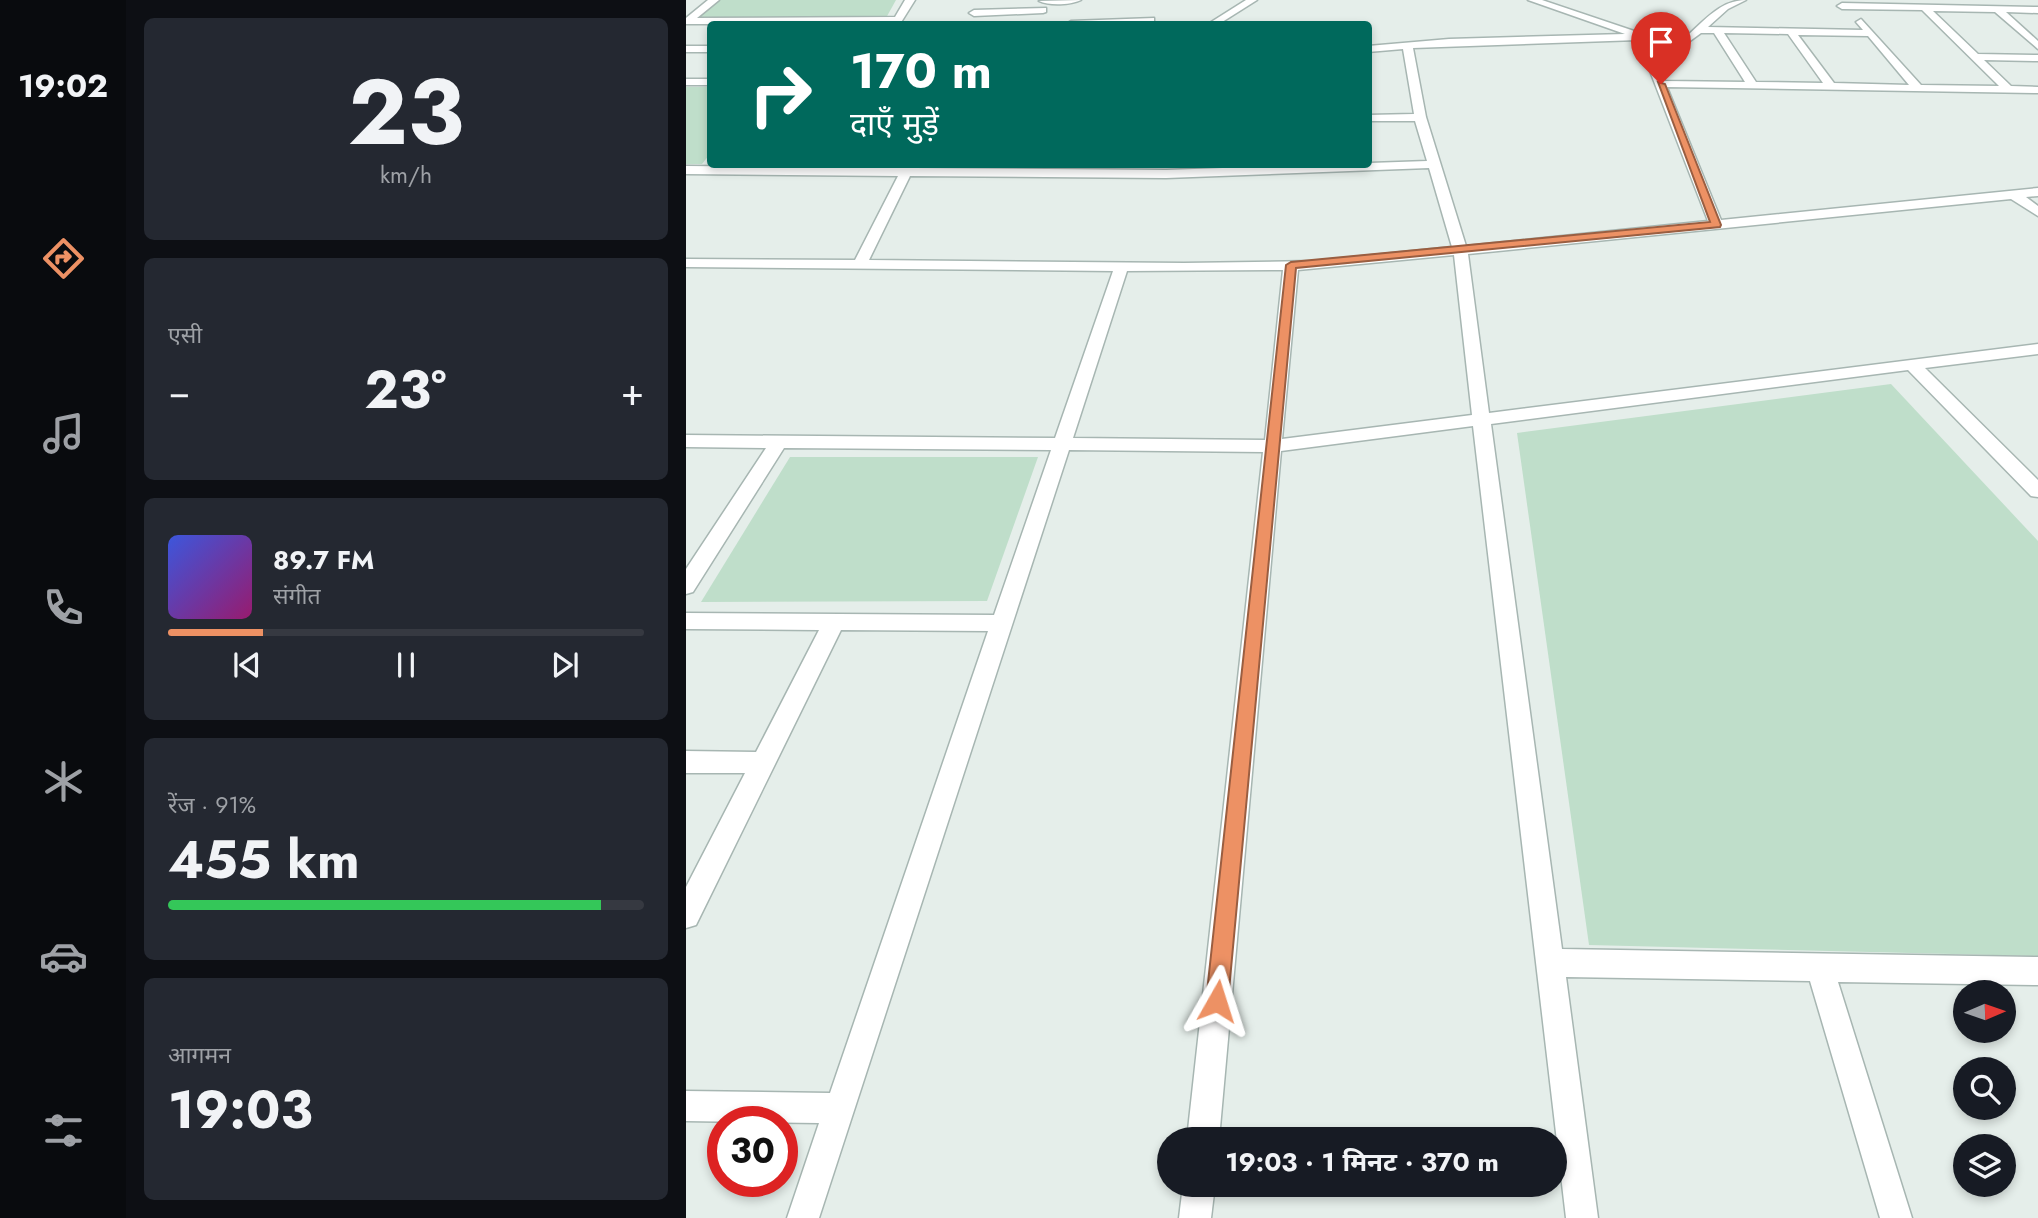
<!DOCTYPE html>
<html lang="hi">
<head>
<meta charset="utf-8">
<style>
	body { margin:0; font-family:Jost,"Noto Sans Devanagari",sans-serif; background:#242831; color:#f1f3f6; height:100vh; display:flex; flex-direction:column; font-size:26px; white-space:nowrap }
	* { box-sizing:border-box; margin:0 }
	p { font-size:23px; color:#9ea1a6 }
	.icon { flex:none; width:38px; height:38px; fill:none; stroke:currentColor; stroke-width:2; stroke-linecap:round; stroke-linejoin:round }
	.map { position:relative; flex:1; overflow:hidden }
	.side { display:flex; flex-direction:column; gap:18px; padding:18px; background:#0d0f14; width:560px }
	.side>* { flex:none }
	.guide { position:absolute; left:21px; top:21px; width:665px; height:147px; border-radius:7px; box-shadow:0 4px 10px #0003; background:#00695c; color:#fff; overflow:hidden }
	.needle { width:46px; rotate:88deg }
	.fabs { position:absolute; left:1267px; top:980px; display:grid; gap:14px }
	.fabs a { display:grid; place-items:center; width:63px; height:63px; border-radius:50%; background:#171b24; box-shadow:0 4px 10px #0003; font-size:35px }
	.speed { position:absolute; left:21px; top:1106px; display:flex; gap:14px; font-size:35px; font-weight:700; text-align:center }
	.speed>* { display:grid; place-content:center; width:91px; height:91px; border-radius:50%; background:#171b24; box-shadow:0 4px 10px #0003; line-height:1 }
	.speed .limit { border:10px solid #d22; background:#fff; color:#111 }
	.pin { position:absolute; display:grid; place-items:center; width:60px; height:60px; color:#fff; margin:-72px -30px; border-radius:50% 50% 50% 0; rotate:-45deg; box-shadow:0 0 7px #0007 }
	.pin .icon { rotate:45deg }
	.me { position:absolute; width:77px; margin:-38px; rotate:6deg; stroke-linejoin:round; filter:drop-shadow(0 0 5px #0008) }
	.turn { display:flex; align-items:center; gap:24px; height:147px; padding:0 28px; font-size:32px }
	.turn .icon { width:91px; height:91px; stroke-width:2.5 }
	.turn b { display:block; font-size:49px; line-height:60px }
	.big { font-size:52px; font-weight:700; line-height:1.1 }
	.side .widget { flex:1; display:flex; flex-direction:column; justify-content:center; gap:10px; min-width:0; padding:0 24px; border-radius:10px; background:#242831 }
	.side .dial { align-items:center; gap:0 }
	.dial b { font-size:91px; line-height:1 }
	.song { display:flex; align-items:center; gap:21px }
	.cover { width:84px; height:84px; border-radius:10px; background:linear-gradient(135deg,hsl(230 70% 55%),hsl(320 70% 35%)) }
	.played { height:7px; border-radius:4px; background:linear-gradient(90deg,#ed9164 20%,#363941 20%) }
	.keys { display:flex; justify-content:space-around; direction:ltr }
	.heat { display:flex; justify-content:space-between; align-items:center; font-size:38px; direction:ltr }
	.charge { height:10px; border-radius:5px; background:linear-gradient(90deg,#34c759 91%,#363941 0) }
	.trip { position:absolute; left:471px; top:1127px; width:410px; height:70px; border-radius:35px; background:#171b24; box-shadow:0 4px 10px #0003; font-weight:700; line-height:70px; text-align:center }
	main { display:flex; flex:1; min-height:0 }
	.menu { display:flex; flex-direction:column; width:126px; justify-content:space-around; align-items:center; background:#090b0e; color:#9ea1a6 }
	.menu .icon { width:49px; height:49px }
	.menu .active { color:#ed9164 }
	.menu b { font-size:32px; color:#f1f3f6 }
	.map>svg:first-child { display:block }
	.green { fill:#bfdeca }
	.lines { fill:none; stroke-linecap:round; stroke-linejoin:round }
	.minor-casing { stroke:#a7b6b2; stroke-width:3 }
	.minor { fill:#fff; fill-rule:evenodd }
	.route { fill:#ed9164; stroke:#9a5e41; stroke-width:2 }
</style>
</head>
<body>
<main>
<nav class="menu">
<b>19:02</b>
<svg class="icon active" aria-label="directions" viewBox="0 0 24 24"><path d="M12 3l9 9-9 9-9-9zM9 14v-3h6M13 9l2 2-2 2"/></svg>
<svg class="icon" aria-label="music" viewBox="0 0 24 24"><path d="M9 18V5l10-2v13"/><circle cx="6" cy="18" r="3"/><circle cx="16" cy="16" r="3"/></svg>
<svg class="icon" aria-label="phone" viewBox="0 0 24 24"><path d="M5 4h4l2 5-3 2q2 4 5 5l2-3 5 2v4C11 20 4 13 5 4z"/></svg>
<svg class="icon" aria-label="climate" viewBox="0 0 24 24"><path d="M12 3v18M4 7l16 10M4 17L20 7"/></svg>
<svg class="icon" aria-label="car" viewBox="0 0 24 24"><path d="M5 17H2v-5l4-1 3-4h7l3 4 3 1v5h-3M9 17h6M6 11h13"/><circle cx="7" cy="17" r="2"/><circle cx="17" cy="17" r="2"/></svg>
<svg class="icon" aria-label="filters" viewBox="0 0 24 24"><path d="M4 7h16M4 17h16"/><circle cx="9" cy="7" r="2"/><circle cx="15" cy="17" r="2"/></svg>
</nav>
<section class="side">
<div class="widget dial"><b>23</b><p>km/h</p></div>
<div class="widget"><p>एसी</p>
<div class="heat"><a>−</a><b class="big">23°</b><a>+</a></div>
</div>
<div class="widget">
<div class="song"><i class="cover"></i><div><b>89.7 FM</b><p>संगीत</p></div></div>
<div class="played"></div>
<div class="keys"><svg class="icon" aria-label="previous" viewBox="0 0 24 24"><path d="M18 5L8 12l10 7zM5 5v14"/></svg><svg class="icon" aria-label="pause" viewBox="0 0 24 24"><path d="M8 5v14M16 5v14"/></svg><svg class="icon" aria-label="next" viewBox="0 0 24 24"><path d="M6 5l10 7-10 7zM19 5v14"/></svg></div>
</div>
<div class="widget"><p>रेंज · 91%</p><b class="big">455 km</b><div class="charge"></div></div>
<div class="widget"><p>आगमन</p><b class="big">19:03</b></div>
</section>
<div class="map">
<svg width="1352" height="1218" viewBox="0 0 1352 1218">
	<rect width="100%" height="100%" fill="#e5eeea"/>
	<g class="green">
		<polygon points="32,0 210,0 200,18 10,18"/>
		<polygon points="0,87 24,87 24,154 16,164 0,164"/>
		<polygon points="1205,384 1352,541 1352,956 903,945 831,433"/>
		<polygon points="104,457 352,457 301,601 15,602"/>
	</g>
	<g class="lines">
		<defs>
			<g id="minor">
				<polygon points="22,0 33,0 11,18 209,17 219,0 229,0 214,24 0,24 0,18"/>
				<path d="M 395,0 C 385,5 363,6 353,1 Z"/>
				<polygon points="560,0 571,0 533,24 522,24"/>
				<path d="M 842,0 L 856,0 L 957,34 L 1002,35 C 1019,20 1035,0 1060,0 L 1042,9 L 1022,27 L 1177,30 L 1170,22 L 1175,19 L 1235,85 L 1313,86 L 1236,10 L 1156,9 L 1151,6 L 1156,3 L 1352,7 L 1352,13 L 1320,12 L 1352,41 L 1352,49 L 1309,12 L 1247,11 L 1292,54 L 1352,55 L 1352,61 L 1298,60 L 1325,86 L 1352,87 L 1352,93 L 981,87 L 1035,220 L 1352,188 L 1352,196 L 1340,197 L 1352,206 L 1352,216 L 1325,199 L 782,254 L 803,413 L 1352,344 L 1352,354 L 1239,368 L 1352,480 L 1352,497 L 1345,496 L 1222,370 L 805,424 L 876,949 L 1352,957 L 1352,985 L 1152,982 L 1226,1218 L 1194,1218 L 1124,981 L 880,977 L 912,1218 L 880,1218 L 787,426 L 595,451 L 533,1139 L 501,1139 L 577,452 L 383,450 L 133,1218 L 101,1218 L 133,1123 L 0,1121 L 0,1091 L 144,1093 L 302,631 L 155,630 L 10,925 L 0,928 L 0,887 L 59,773 L 0,773 L 0,751 L 70,752 L 133,630 L 0,629 L 0,613 L 308,615 L 365,450 L 98,448 L 7,592 L 0,594 L 0,569 L 80,448 L 0,447 L 0,435 L 369,438 L 427,271 L 0,267 L 0,259 L 169,260 L 212,176 L 0,174 L 0,166 L 216,168 L 218,164 L 230,164 L 228,168 L 480,170 L 741,161 L 729,121 L 682,121 L 682,115 L 728,114 L 717,49 L 682,52 L 682,46 L 763,39 L 939,34 ZM 1015,33 L 1028,33 L 1059,82 L 979,81 L 962,40 L 1004,41 ZM 1038,33 L 1102,34 L 1137,83 L 1070,82 ZM 1112,35 L 1182,36 L 1223,85 L 1148,83 ZM 952,40 L 1022,221 L 780,246 L 740,117 L 727,48 ZM 743,168 L 766,247 L 628,261 L 498,263 L 183,260 L 224,176 L 480,178 ZM 768,255 L 786,415 L 596,439 L 612,270 ZM 597,270 L 579,440 L 387,438 L 441,271 Z"/>
				<polygon points="360,8 360,12 357,13 288,16 283,13 288,10"/>
				<polygon points="468,18 468,22 465,23 380,24 385,21"/>
				<rect x="0" y="46" width="24" height="6"/>
				<rect x="0" y="79" width="24" height="6"/>
				<polygon points="497,1185 529,1185 525,1218 493,1218"/>
			</g>
		</defs>
		<use href="#minor" class="minor-casing"/>
		<use href="#minor" class="minor"/>
	</g>
	<polygon class="route" points="972,82 979,84 1035,225 1034,227 610,268 542,1001 539,1008 531,1011 523,1008 520,1001 600,265 605,262 1024,222"/>
</svg>
<div class="fabs">
<a><svg class="needle" viewBox="-14 -14 28 28"><path d="M0-13l5 13h-10z" fill="#e53935"/><path d="M0 13l5-13h-10z" fill="#9ea1a6"/></svg></a>
<a><svg class="icon" aria-label="search" viewBox="0 0 24 24"><circle cx="10" cy="10" r="6"/><path d="M15 15l6 6"/></svg></a>
<a><svg class="icon" aria-label="layers" viewBox="0 0 24 24"><path d="M12 4l9 5-9 5-9-5zM3 14l9 5 9-5"/></svg></a>
</div>
<div class="speed"><div class="limit">30</div></div>
<div class="pin" style="left:975px;top:84px;background:#d93025"><svg class="icon" aria-label="arrive" viewBox="0 0 24 24"><path d="M6 21V4h12l-3 4 3 4H6"/></svg></div>
<svg class="me" style="left:531px;top:1001px" viewBox="-20 -20 40 40"><path d="M0-17L14 15 0 8-14 15z" fill="#ed9164" stroke="#fff" stroke-width="4"/></svg>
<div class="trip">19:03 · 1 मिनट · 370 m</div>
<div class="guide">
<div class="turn"><svg class="icon" aria-label="right" viewBox="0 0 24 24"><path d="M7 20v-9h11M14 6l5 5-5 5"/></svg><div><b>170 m</b>दाएँ मुड़ें</div></div>
</div>
</div>
</main>
</body>
</html>
